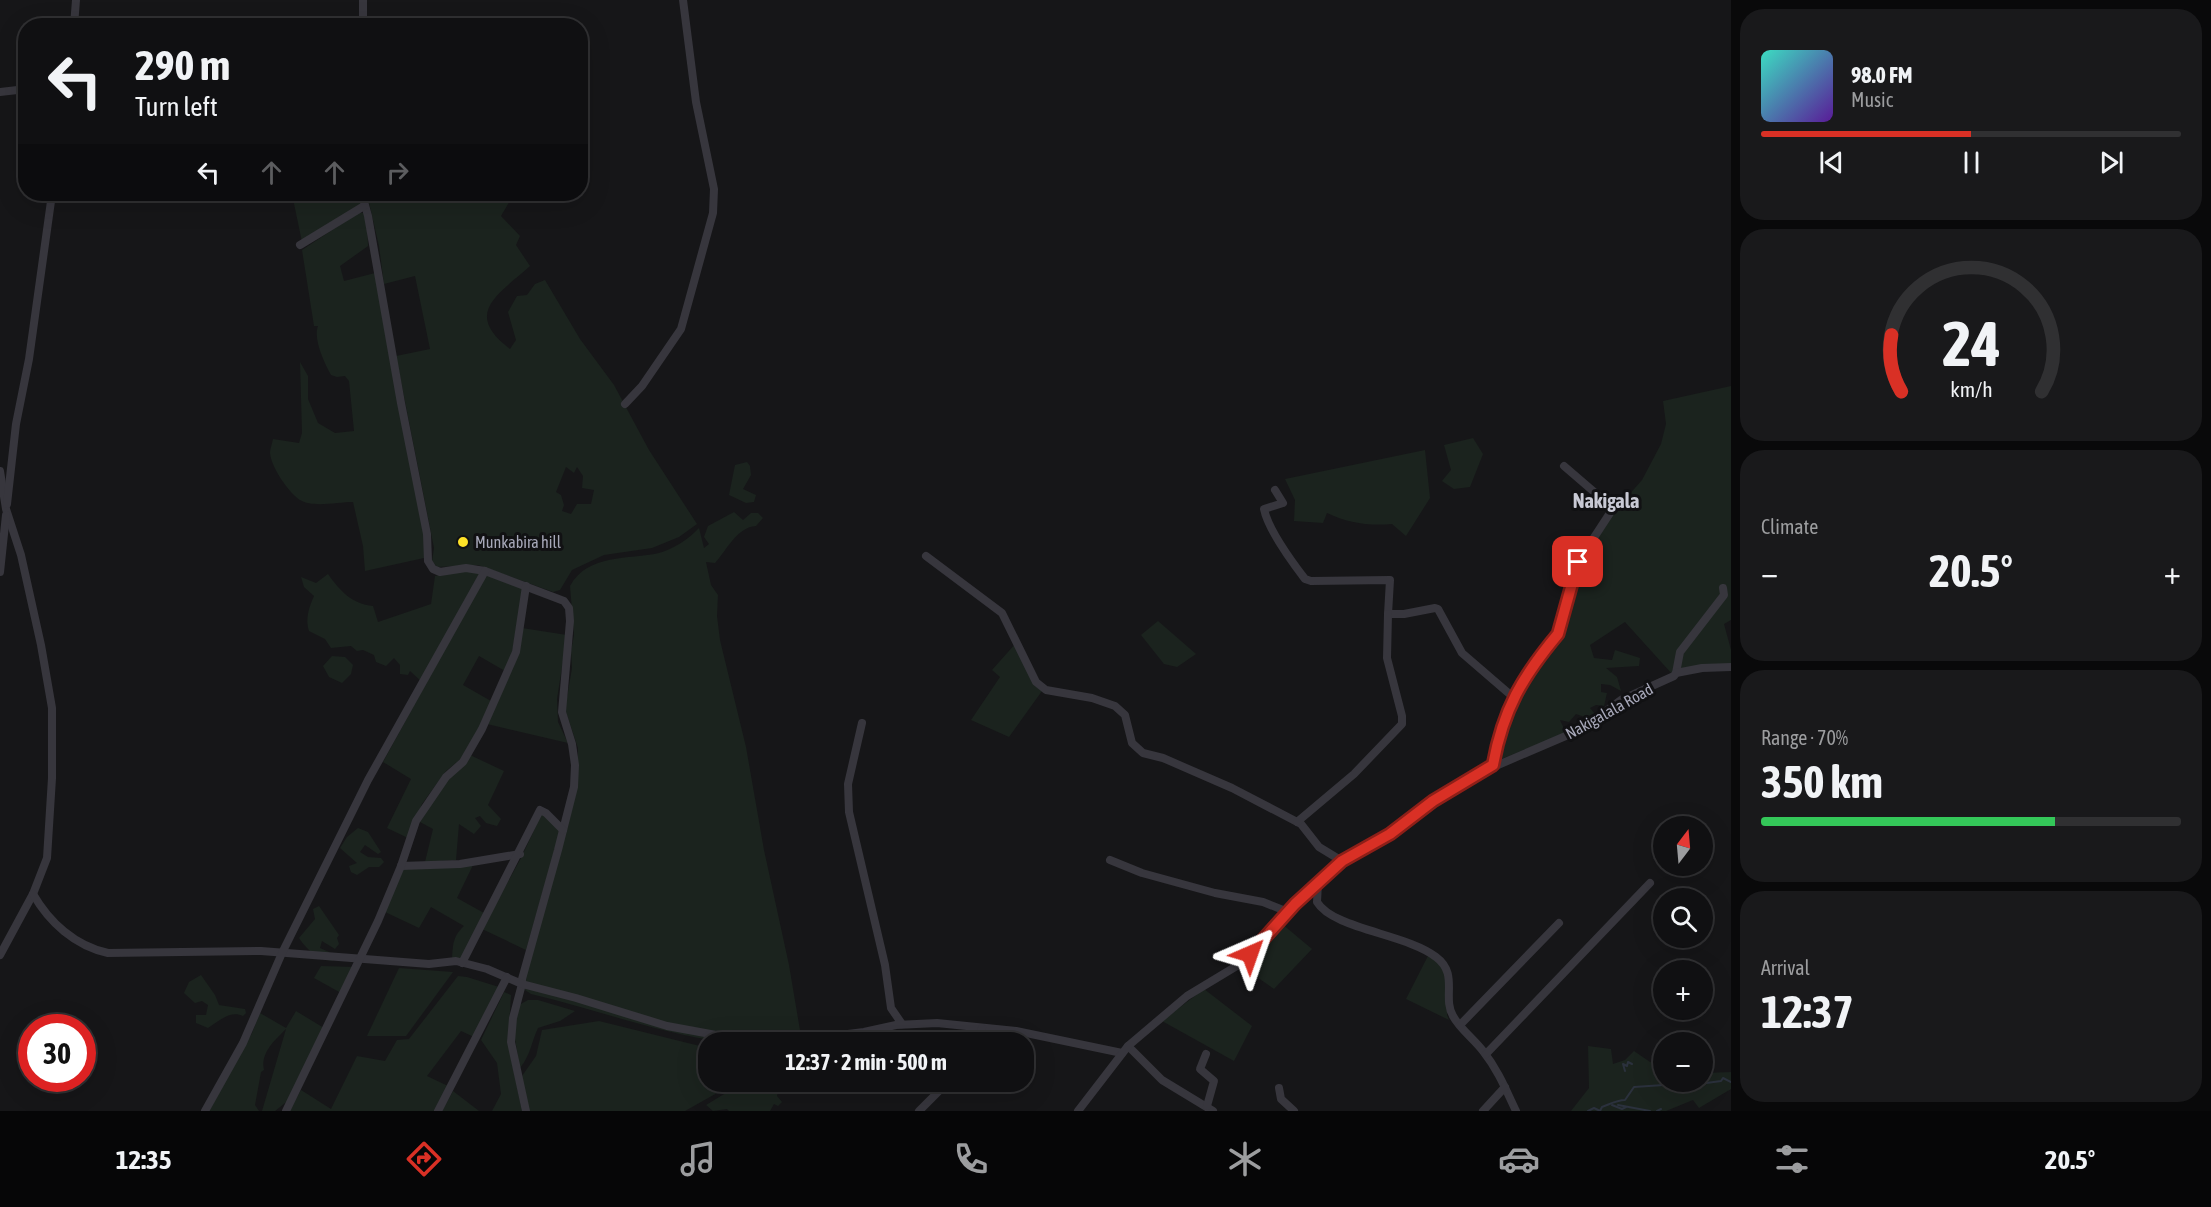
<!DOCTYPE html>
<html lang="en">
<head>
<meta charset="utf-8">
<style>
	body { margin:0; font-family:"Asap Condensed",sans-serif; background:#19191b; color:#f1f3f6; height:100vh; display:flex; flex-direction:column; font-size:22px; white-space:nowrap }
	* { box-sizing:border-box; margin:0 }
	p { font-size:20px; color:#9c9d9f }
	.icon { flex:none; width:33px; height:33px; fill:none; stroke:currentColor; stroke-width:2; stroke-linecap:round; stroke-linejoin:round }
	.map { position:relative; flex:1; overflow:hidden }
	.drawer { display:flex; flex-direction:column; gap:9px; padding:9px; background:#09090a; width:480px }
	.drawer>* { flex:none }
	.guide { position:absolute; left:18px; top:18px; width:570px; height:183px; border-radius:24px; box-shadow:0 6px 24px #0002,0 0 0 2px #303032; background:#101012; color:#f1f3f6; overflow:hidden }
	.needle { width:39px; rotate:16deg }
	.fabs { position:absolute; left:1653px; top:816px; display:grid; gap:12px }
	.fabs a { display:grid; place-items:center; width:60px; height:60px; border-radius:50%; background:#101012; box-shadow:0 6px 24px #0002,0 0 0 2px #303032; font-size:30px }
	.speed { position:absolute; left:18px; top:1014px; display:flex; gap:12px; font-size:30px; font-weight:700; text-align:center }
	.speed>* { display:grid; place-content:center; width:78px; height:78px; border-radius:50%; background:#101012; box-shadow:0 6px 24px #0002,0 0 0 2px #303032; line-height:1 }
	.speed .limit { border:9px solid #d22; background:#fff; color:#111 }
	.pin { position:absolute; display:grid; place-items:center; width:51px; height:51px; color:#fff; margin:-26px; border-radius:12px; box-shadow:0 3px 9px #0006 }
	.me { position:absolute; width:66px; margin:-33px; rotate:43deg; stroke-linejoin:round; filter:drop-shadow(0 0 4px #0008) }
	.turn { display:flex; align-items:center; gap:21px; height:126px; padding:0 18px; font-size:27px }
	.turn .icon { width:78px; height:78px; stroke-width:2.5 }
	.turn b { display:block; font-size:42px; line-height:51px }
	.lanes { display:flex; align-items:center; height:57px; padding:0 18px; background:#0003; justify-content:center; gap:30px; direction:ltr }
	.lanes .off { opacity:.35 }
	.big { font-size:45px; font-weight:700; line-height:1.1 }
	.drawer .widget { flex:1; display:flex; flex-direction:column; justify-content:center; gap:9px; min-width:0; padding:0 21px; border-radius:24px; background:#19191b }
	.drawer .dial { align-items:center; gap:0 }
	.dial svg { height:156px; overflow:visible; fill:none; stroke:#303032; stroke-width:7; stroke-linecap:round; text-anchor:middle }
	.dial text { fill:#f1f3f6; stroke:none }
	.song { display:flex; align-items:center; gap:18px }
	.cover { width:72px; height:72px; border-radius:9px; background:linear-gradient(135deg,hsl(170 70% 55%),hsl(270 70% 35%)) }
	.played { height:6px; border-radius:3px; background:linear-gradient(90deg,#d93025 50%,#303032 50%) }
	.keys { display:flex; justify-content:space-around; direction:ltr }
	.heat { display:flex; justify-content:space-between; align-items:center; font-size:33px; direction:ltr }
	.charge { height:9px; border-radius:4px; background:linear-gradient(90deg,#34c759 70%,#303032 0) }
	.trip { position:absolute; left:698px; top:1032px; width:336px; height:60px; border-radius:24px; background:#101012; box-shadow:0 6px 24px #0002,0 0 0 2px #303032; font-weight:700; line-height:60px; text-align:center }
	.tabs { display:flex; height:96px; justify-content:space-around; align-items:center; background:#060607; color:#9c9d9f }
	.tabs .icon { width:42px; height:42px }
	.tabs .on { color:#d93025 }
	.tabs b { font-size:27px; color:#f1f3f6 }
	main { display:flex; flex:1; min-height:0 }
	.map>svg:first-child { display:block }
	.green { fill:#1b231e; fill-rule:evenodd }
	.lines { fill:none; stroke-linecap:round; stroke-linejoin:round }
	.stream { stroke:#2b313d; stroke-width:2 }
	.street { stroke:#37363d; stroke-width:8 }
	.route-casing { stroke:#8d1f18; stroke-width:15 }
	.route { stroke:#d93025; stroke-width:10 }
	.poi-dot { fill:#fee227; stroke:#111113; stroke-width:2 }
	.labels { text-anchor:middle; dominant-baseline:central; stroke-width:6; stroke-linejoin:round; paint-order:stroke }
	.poi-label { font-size:16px; fill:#a7a8b9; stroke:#111113; text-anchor:start }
	.street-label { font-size:16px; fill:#a7a8b9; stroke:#111113 }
	.quarter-label { font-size:20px; font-weight:bold; fill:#c8c9d4; stroke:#111113 }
</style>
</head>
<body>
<main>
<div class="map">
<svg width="1731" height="1111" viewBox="0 0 1731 1111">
	<rect width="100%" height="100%" fill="#161618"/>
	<g class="green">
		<polygon points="292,194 359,194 361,204 302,242"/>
		<path d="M 367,194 L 514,194 L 501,216 L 520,236 L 516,245 L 530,266 C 499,294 462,313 510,349 L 516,340 L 508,312 L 517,296 L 527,295 L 535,284 L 545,280 L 580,339 L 614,385 L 649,450 L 697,524 L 679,537 L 652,548 L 604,555 L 572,570 L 560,590 L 553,592 L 478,565 L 437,567 L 432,561 L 434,548 L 396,356 L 430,349 L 415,276 L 384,284 L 379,246 ZM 566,467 L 574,473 L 577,467 L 583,476 L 582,488 L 594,490 L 591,504 L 577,504 L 571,514 L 562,511 L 564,505 L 561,495 L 556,492 Z"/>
		<path d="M 358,213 L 364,213 L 367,216 L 368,246 L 340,266 L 344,281 L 375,273 L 424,528 L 424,558 L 365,571 L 363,546 L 353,502 C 338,502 313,508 300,500 C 289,493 271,467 270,453 C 270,449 272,444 273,439 L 299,443 L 302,433 L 300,362 L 308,376 L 308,399 L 318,423 L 335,433 L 354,431 L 349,381 L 345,376 L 337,377 L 331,375 C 324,362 313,339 318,326 L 314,326 L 302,250 Z"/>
		<polygon points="1731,386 1731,620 1724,624 1731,650 1731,666 1672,674 1625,622 1590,645 1594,658 1612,660 1615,650 1640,658 1639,666 1606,668 1617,677 1621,691 1610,685 1601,684 1601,692 1607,693 1604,706 1596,705 1590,708 1595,714 1593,720 1576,714 1569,722 1560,720 1566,733 1499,760 1510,707 1561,632 1576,592 1579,569 1577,566 1612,514 1642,480 1661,444 1666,424 1663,401"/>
		<polygon points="1473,438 1483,454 1470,487 1454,489 1442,481 1451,470 1444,445"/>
		<path d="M 1425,450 L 1430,498 L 1406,536 L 1392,524 C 1368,526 1348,523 1327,513 L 1323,523 L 1294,521 L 1295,500 L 1285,479 Z"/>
		<polygon points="747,462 750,466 751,475 743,489 756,495 754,502 746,503 729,495 735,465"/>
		<path d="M 734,512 L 743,520 L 751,513 L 758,513 L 763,518 L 756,526 C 737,527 727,550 715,563 L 706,562 L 711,585 L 718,595 L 717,616 L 720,640 L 746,747 L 764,850 L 789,965 L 802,1042 C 777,1042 749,1046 723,1042 C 658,1033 595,1009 531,994 L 525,990 L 524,982 L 578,781 L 578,748 L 565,709 L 572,668 L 571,651 L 574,635 L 570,586 C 588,553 629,560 659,553 C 673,549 689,539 699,528 L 704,548 L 709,544 L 704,537 L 708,526 Z"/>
		<path d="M 456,571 L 482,572 L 421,681 L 410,671 L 408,675 L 400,674 L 400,665 L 394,658 L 386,666 L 376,662 L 374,655 L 363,650 L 357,651 L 351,646 L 331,648 L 325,639 L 309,631 C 305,619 309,607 314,596 L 304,587 L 301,577 L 316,583 L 328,574 C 340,591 352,604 373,606 L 378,622 L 431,604 L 435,576 Z"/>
		<polygon points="486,574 523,588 512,653 505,671 479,656 463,685 491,701 479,731 462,758 446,771 422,804 408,838 387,828 411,779 383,762"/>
		<polygon points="1158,621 1196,654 1177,667 1164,664 1141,635"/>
		<polygon points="522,628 567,635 557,699 558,722 568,743 487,724 514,666"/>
		<polygon points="1016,643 1042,691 1009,737 971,720 1000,677 992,670"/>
		<polygon points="332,656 345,657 353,665 351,674 342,683 329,677 323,666"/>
		<polygon points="470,755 504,771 488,805 501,819 497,826 486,823 480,816 475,818 481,826 474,834 459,824 456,860 425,862 433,829 420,822 447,779"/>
		<polygon points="542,813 560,831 526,950 482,929 521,858"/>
		<polygon points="358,828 368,832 381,852 378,854 365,845 360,852 368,857 381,858 384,862 379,867 369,867 357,875 351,872 349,866 357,863 340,848 347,837"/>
		<path d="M 473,865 L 457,898 L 484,913 L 460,961 L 452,959 C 453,944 453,936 464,926 L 431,907 L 419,928 L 385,912 L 401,872 L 404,869 Z"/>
		<path d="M 319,906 L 339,935 L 337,938 L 339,944 L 335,949 L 322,941 L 320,948 L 329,952 L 333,961 C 318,960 307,950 299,938 L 315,919 L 313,909 Z"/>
		<polygon points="1281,923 1312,949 1274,989 1241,966"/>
		<polygon points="1429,954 1451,975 1447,1015 1449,1020 1406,999"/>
		<polygon points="321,966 355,967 341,993 314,978"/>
		<polygon points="399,968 453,972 406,1036 367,1036"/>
		<path d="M 201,975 L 215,995 L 219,1005 L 245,1009 L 246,1013 L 243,1016 C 230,1010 219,1021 208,1028 L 196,1023 L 196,1015 L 206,1015 L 208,1005 L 202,1001 L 195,1003 L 184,993 L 189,982 Z"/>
		<polygon points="458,976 467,977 499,987 474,1037 461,1031 427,1076 448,1086 435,1111 289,1111 301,1090 331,1109 357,1056 385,1061 397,1040 409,1039"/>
		<polygon points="1204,989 1252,1026 1234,1061 1162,1021"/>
		<polygon points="504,992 511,995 508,1043 522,1111 492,1111 501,1094 497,1063 481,1040"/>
		<path d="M 528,1000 L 538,1000 L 575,1011 L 560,1021 L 538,1028 C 531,1043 531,1054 520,1068 L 514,1033 L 519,1005 Z"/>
		<path d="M 296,1011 L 324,1028 L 290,1099 L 275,1111 L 262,1111 L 286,1029 C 275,1040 260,1053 264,1070 L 261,1072 L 255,1105 L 259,1111 L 209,1111 L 252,1033 L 260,1013 L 286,1028 Z"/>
		<polygon points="599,1021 708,1048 708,1082 746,1082 733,1084 685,1111 529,1111 522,1076 536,1056 542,1030"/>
		<polygon points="1588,1046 1611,1049 1613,1064 1625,1060 1634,1051 1650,1062 1663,1063 1664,1082 1702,1082 1703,1073 1731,1072 1731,1089 1699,1108 1693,1100 1666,1111 1571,1111 1589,1088"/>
		<polygon points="754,1082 790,1082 779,1086 777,1096 782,1102 778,1106 774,1104 770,1111 729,1111 727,1109 713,1111 706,1105 734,1088"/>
		<polygon points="453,1091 479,1111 442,1111"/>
	</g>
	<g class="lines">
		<g class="stream">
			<polyline points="1625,1071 1623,1064 1627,1066 1628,1062 1632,1064"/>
			<polyline points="1679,1082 1679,1084 1688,1085 1689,1082"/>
			<polyline points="1696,1082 1699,1084 1721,1081 1723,1078 1731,1082"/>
			<polyline points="1612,1105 1622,1109 1626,1107"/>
			<polyline points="1618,1105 1650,1111"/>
			<path d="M 1588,1111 L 1594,1108 L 1600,1111 L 1602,1107 C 1610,1104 1617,1100 1625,1100 L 1634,1087 L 1664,1085 L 1666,1082"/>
			<polyline points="1657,1111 1661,1109"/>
		</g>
		<g class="street">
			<polyline points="74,26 76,0"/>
			<polyline points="363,26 363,0"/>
			<polyline points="0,92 26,89"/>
			<polyline points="362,194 368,216 401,403 427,534 428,561 433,569 440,572 466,568 485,571 564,601 569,608 570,621 562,712 572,744 575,765 574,787 558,850 522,979 522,984 513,1018 511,1042 526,1111"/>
			<polyline points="300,245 364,206"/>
			<polyline points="625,404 642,386 681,329 713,213 714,189 696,102 683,0"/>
			<polyline points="0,471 6,509 21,555 41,645 52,708 52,778 47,858 33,894 0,955"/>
			<path d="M 1275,490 L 1283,503 L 1264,509 C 1268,529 1292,562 1305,579 L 1311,581 L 1390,580 L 1388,614 L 1404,614 L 1435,608 L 1438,609 L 1462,653 L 1513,697"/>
			<polyline points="7,504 16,424 29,359 52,194"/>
			<polyline points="926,556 1002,613 1036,682 1046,690 1092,698 1115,706 1125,715 1132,743 1143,753 1163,758 1232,788 1301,824 1319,847 1342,861"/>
			<polyline points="0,572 6,515"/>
			<polyline points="1676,673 1680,652 1724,595 1723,588"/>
			<polyline points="862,723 848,784 849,812 885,965 891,1008 902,1024"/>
			<polyline points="1493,765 1499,734 1510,702 1558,634 1578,562 1610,513 1607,503 1564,466"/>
			<polyline points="1297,822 1354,774 1402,724 1402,716 1387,658 1388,614"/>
			<polyline points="1110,860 1142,873 1215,893 1263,902 1288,912"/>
			<polyline points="401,866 460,864 520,854"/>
			<path d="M 1318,883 L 1317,902 C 1333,929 1407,934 1436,957 C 1459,974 1442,997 1453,1016 C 1460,1029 1474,1039 1483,1051 C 1498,1070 1506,1090 1516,1111"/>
			<path d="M 33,894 C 49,922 75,946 108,953 L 261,951 L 429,964 L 456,961 L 487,969 L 522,984 L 576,998 L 667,1026 L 754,1042"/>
			<polyline points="462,963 540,810 546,813 563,830"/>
			<polyline points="1460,1025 1559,923"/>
			<polyline points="783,1042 864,1032 896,1025 937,1023 1016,1031 1122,1053"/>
			<polyline points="977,1042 982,1028"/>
			<polyline points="1128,1046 1162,1080 1213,1111"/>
			<polyline points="1206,1054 1200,1069 1214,1081 1207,1106"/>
			<polyline points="1486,1054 1650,883"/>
			<polyline points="1279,1088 1281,1099 1294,1111"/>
			<polyline points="205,1111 243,1043 282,953 368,780 485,571"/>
			<polyline points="286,1111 378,921 401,866 416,821 446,777 463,762 482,729 516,652 526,586"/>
			<polyline points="438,1111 507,977"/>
			<polyline points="919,1111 948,1082"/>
			<polyline points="1078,1111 1128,1046 1187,996 1240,964 1295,904 1342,861 1390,834 1425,807 1477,774 1582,729 1621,700 1674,676 1676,673 1702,668 1731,667"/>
			<polyline points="1483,1111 1505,1087"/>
		</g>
	</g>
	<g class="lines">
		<defs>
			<path id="route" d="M 1250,954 L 1295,904 L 1342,861 L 1390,834 L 1433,801 L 1493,765 C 1503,710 1522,677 1558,634 L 1578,562"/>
		</defs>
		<use href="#route" class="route-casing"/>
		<use href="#route" class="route"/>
	</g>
	<circle class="poi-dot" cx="463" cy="542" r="6"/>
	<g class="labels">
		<g class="poi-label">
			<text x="475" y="542">Munkabira hill</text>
		</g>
		<g class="street-label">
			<text transform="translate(1609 711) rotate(-29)">Nakigalala Road</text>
		</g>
		<g class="quarter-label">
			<text x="1606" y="500">Nakigala</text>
		</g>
	</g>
</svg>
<div class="fabs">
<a><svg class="needle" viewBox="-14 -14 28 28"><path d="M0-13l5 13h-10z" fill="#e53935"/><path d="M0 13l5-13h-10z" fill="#9c9d9f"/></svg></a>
<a><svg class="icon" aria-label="search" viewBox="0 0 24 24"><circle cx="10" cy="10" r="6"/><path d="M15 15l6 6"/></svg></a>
<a>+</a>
<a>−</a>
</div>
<div class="speed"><div class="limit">30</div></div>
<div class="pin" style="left:1578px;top:562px;background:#d93025"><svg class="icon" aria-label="arrive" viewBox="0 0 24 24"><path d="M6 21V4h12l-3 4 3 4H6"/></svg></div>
<svg class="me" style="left:1250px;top:954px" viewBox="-20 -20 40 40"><path d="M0-17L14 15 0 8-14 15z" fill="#d93025" stroke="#fff" stroke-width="4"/></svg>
<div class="trip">12:37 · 2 min · 500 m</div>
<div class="guide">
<div class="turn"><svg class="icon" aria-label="left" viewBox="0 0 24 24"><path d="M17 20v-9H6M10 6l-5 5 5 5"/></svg><div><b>290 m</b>Turn left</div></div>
<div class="lanes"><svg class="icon" aria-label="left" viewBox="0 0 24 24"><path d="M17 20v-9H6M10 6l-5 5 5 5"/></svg><svg class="icon off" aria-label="ahead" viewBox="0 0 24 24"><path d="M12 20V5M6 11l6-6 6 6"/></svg><svg class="icon off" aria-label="ahead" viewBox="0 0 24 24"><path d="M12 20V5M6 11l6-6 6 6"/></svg><svg class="icon off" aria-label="right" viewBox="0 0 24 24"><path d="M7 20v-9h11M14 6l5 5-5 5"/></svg></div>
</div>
</div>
<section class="drawer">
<div class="widget">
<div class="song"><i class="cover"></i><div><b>98.0 FM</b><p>Music</p></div></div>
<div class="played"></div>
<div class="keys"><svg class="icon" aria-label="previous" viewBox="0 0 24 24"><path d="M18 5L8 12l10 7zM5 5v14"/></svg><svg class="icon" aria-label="pause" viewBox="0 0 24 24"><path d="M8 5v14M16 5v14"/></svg><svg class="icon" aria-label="next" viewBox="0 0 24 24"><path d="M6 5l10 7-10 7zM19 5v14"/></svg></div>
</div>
<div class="widget dial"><svg viewBox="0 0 100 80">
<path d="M14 69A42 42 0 1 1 86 69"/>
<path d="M14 69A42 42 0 0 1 9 40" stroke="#d93025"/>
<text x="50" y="56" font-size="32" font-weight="700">24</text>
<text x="50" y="72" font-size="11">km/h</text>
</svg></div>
<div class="widget"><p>Climate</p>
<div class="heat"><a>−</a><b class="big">20.5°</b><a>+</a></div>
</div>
<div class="widget"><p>Range · 70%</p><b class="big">350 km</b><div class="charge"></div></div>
<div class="widget"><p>Arrival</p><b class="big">12:37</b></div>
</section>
</main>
<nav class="tabs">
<b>12:35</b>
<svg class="icon on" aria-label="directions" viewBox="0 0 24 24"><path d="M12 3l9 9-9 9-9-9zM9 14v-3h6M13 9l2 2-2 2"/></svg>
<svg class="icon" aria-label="music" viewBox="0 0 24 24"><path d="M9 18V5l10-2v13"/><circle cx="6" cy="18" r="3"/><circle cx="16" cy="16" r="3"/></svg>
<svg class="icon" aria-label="phone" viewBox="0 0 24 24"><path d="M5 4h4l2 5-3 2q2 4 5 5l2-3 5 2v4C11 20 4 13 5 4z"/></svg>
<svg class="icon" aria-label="climate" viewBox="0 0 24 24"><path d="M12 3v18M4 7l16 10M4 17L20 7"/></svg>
<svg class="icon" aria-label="car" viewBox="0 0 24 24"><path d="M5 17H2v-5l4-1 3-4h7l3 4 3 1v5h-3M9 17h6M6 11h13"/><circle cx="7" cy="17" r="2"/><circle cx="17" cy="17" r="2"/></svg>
<svg class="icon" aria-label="filters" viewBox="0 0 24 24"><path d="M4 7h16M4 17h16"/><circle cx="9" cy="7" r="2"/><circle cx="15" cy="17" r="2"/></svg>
<b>20.5°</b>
</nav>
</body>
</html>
